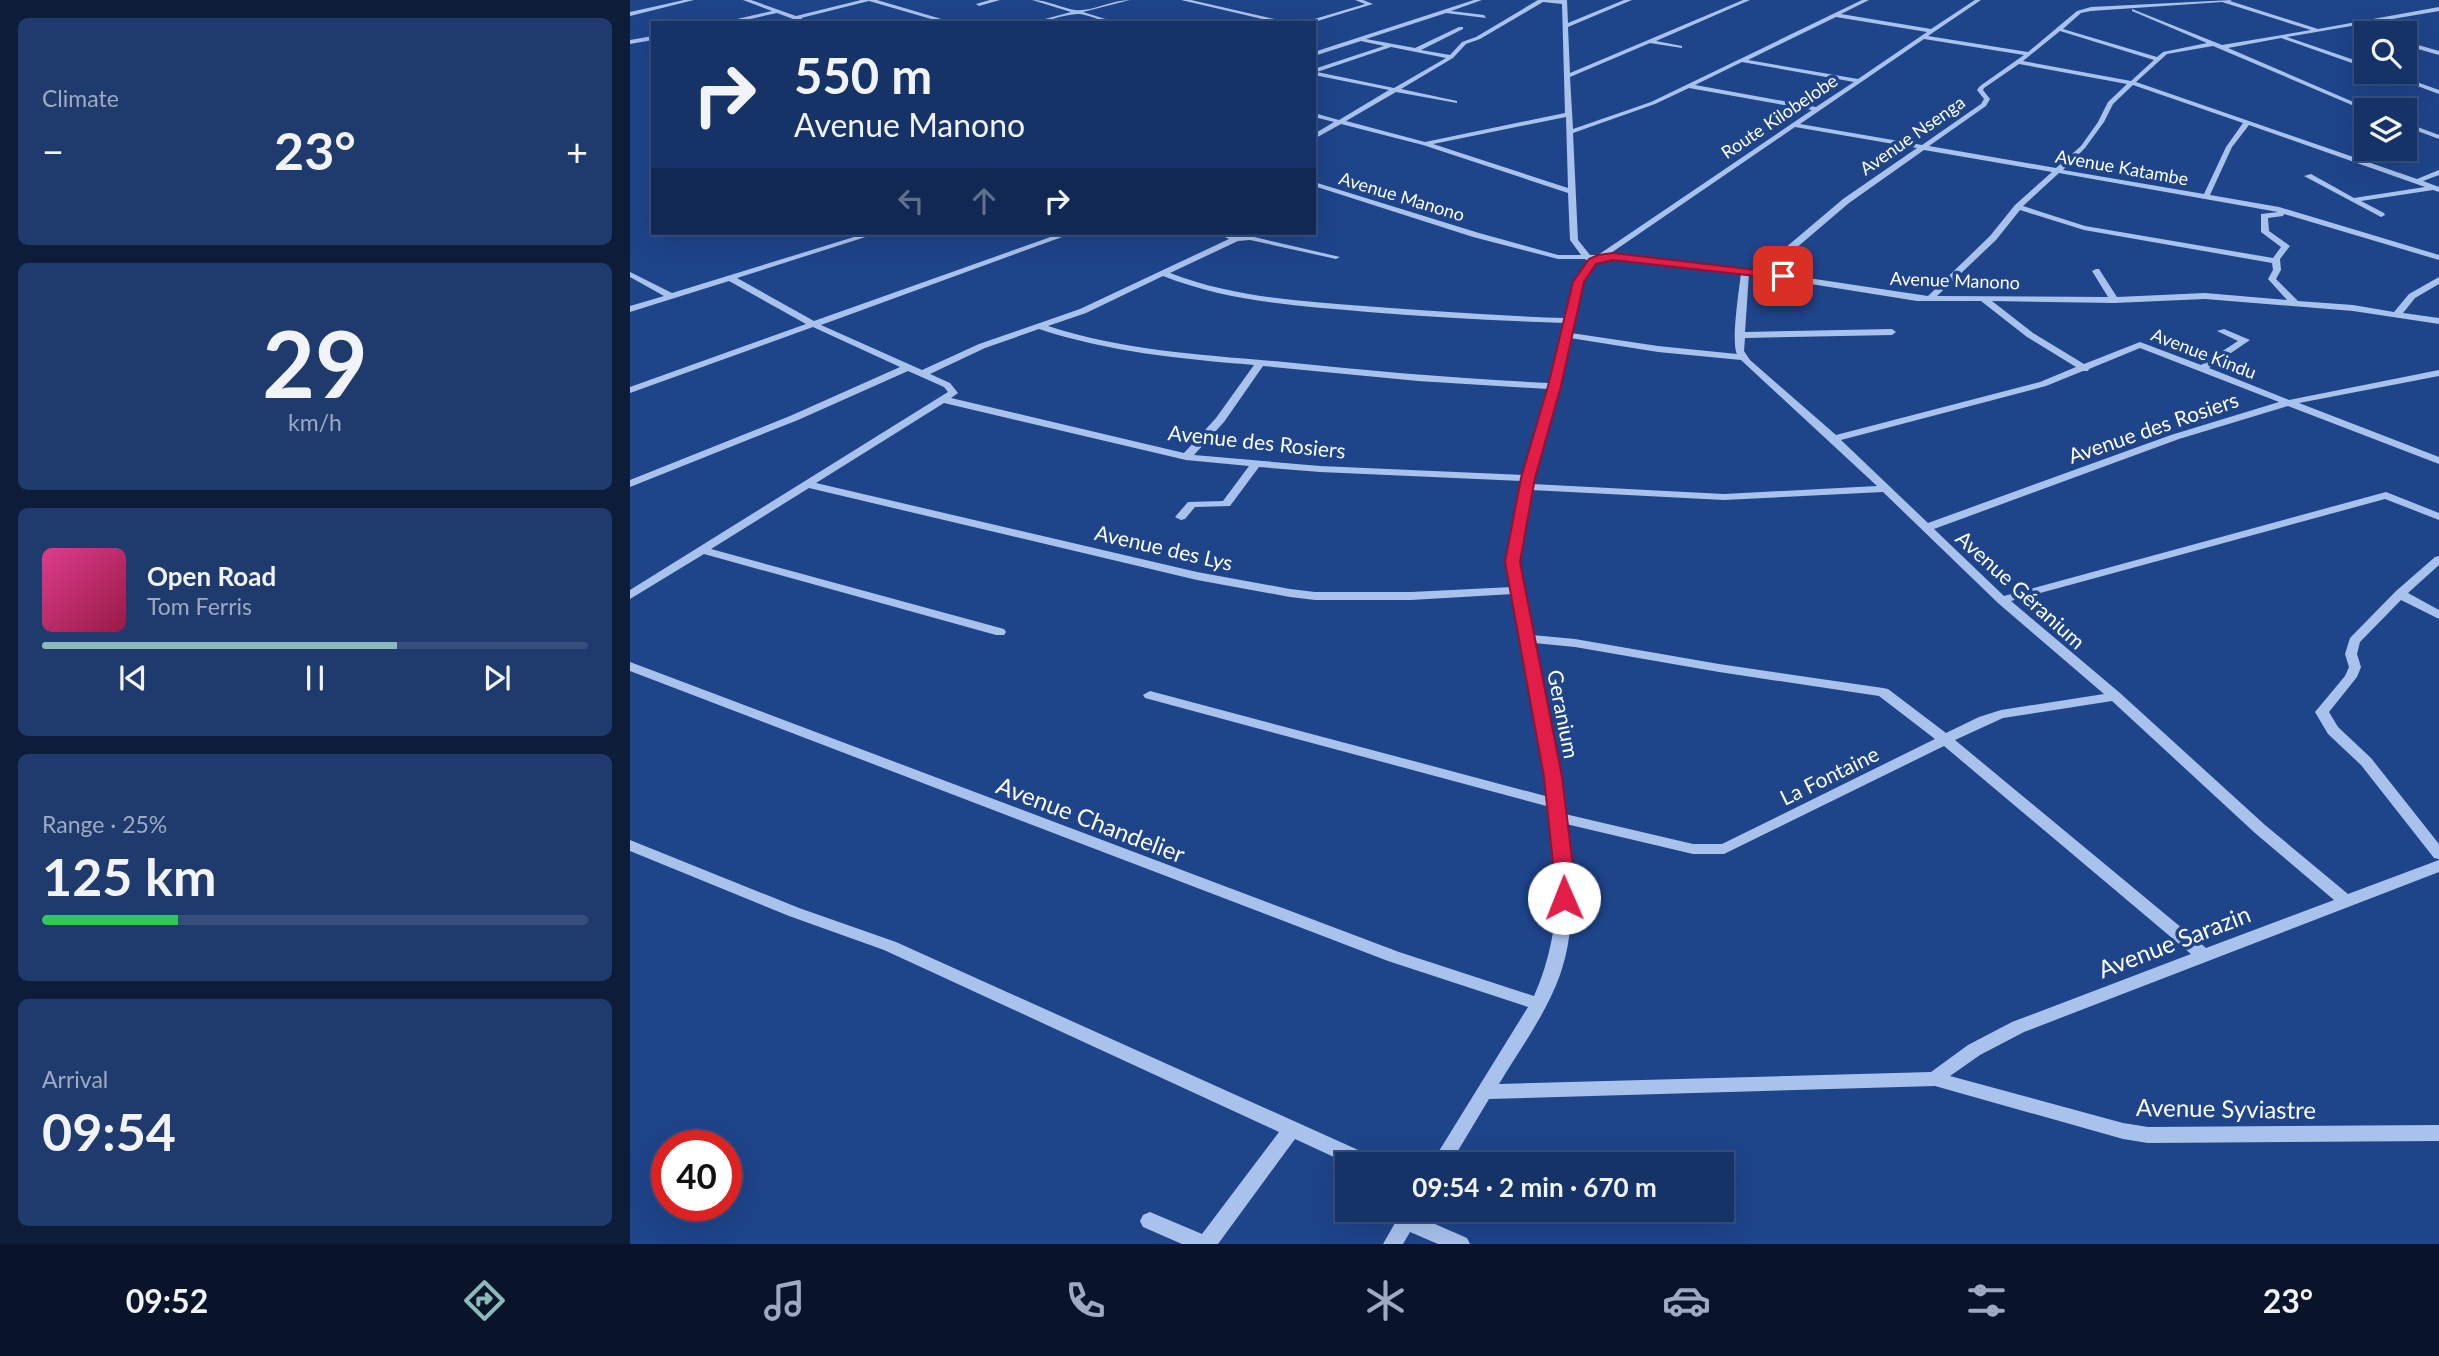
<!DOCTYPE html>
<html lang="en">
<head>
<meta charset="utf-8">
<style>
	body { margin:0; font-family:Lato,sans-serif; background:#1f3b6e; color:#f1f3f6; height:100vh; display:flex; flex-direction:column; font-size:26px; white-space:nowrap }
	* { box-sizing:border-box; margin:0 }
	p { font-size:23px; color:#9eaac0 }
	.icon { flex:none; width:38px; height:38px; fill:none; stroke:currentColor; stroke-width:2; stroke-linecap:round; stroke-linejoin:round }
	.map { position:relative; flex:1; overflow:hidden }
	.panel { display:flex; flex-direction:column; gap:18px; padding:18px; background:#0c1c39; width:630px }
	.panel>* { flex:none }
	.banner { position:absolute; left:21px; top:21px; width:665px; height:214px; border-radius:0px; box-shadow:0 7px 28px #0002,0 0 0 2px #354e7c; background:#163368; color:#f1f3f6; overflow:hidden }
	.tools { position:absolute; left:1724px; top:21px; display:grid; gap:14px }
	.tools a { display:grid; place-items:center; width:63px; height:63px; border-radius:0px; background:#163368; box-shadow:0 7px 28px #0002,0 0 0 2px #354e7c; font-size:35px }
	.speed { position:absolute; left:21px; top:1130px; display:flex; gap:14px; font-size:35px; font-weight:700; text-align:center }
	.speed>* { display:grid; place-content:center; width:91px; height:91px; border-radius:50%; background:#163368; box-shadow:0 7px 28px #0002,0 0 0 2px #354e7c; line-height:1 }
	.speed .limit { border:10px solid #d22; background:#fff; color:#111 }
	.pin { position:absolute; display:grid; place-items:center; width:60px; height:60px; color:#fff; margin:-30px; border-radius:14px; box-shadow:0 4px 10px #0006 }
	.me { position:absolute; width:77px; margin:-38px; rotate:359deg; stroke-linejoin:round; filter:drop-shadow(0 0 5px #0008) }
	.turn { display:flex; align-items:center; gap:24px; height:147px; padding:0 28px; font-size:32px }
	.turn .icon { width:91px; height:91px; stroke-width:2.5 }
	.turn b { display:block; font-size:49px; line-height:60px }
	.lanes { display:flex; align-items:center; height:66px; padding:0 28px; background:#0003; justify-content:center; gap:35px; direction:ltr }
	.lanes .off { opacity:.35 }
	.big { font-size:52px; font-weight:700; line-height:1.1 }
	.panel .tile { flex:1; display:flex; flex-direction:column; justify-content:center; gap:10px; min-width:0; padding:0 24px; border-radius:10px; background:#1f3b6e }
	.panel .dial { align-items:center; gap:0 }
	.dial b { font-size:91px; line-height:1 }
	.song { display:flex; align-items:center; gap:21px }
	.cover { width:84px; height:84px; border-radius:10px; background:linear-gradient(135deg,hsl(330 70% 55%),hsl(340 70% 35%)) }
	.played { height:7px; border-radius:4px; background:linear-gradient(90deg,#8bbbb9 65%,#354e7c 65%) }
	.keys { display:flex; justify-content:space-around; direction:ltr }
	.heat { display:flex; justify-content:space-between; align-items:center; font-size:38px; direction:ltr }
	.charge { height:10px; border-radius:5px; background:linear-gradient(90deg,#34c759 25%,#354e7c 0) }
	.trip { position:absolute; left:705px; top:1152px; width:399px; height:70px; border-radius:0px; background:#163368; box-shadow:0 7px 28px #0002,0 0 0 2px #354e7c; font-weight:700; line-height:70px; text-align:center }
	.tab-bar { display:flex; height:112px; justify-content:space-around; align-items:center; background:#09142a; color:#9eaac0 }
	.tab-bar .icon { width:49px; height:49px }
	.tab-bar .selected { color:#8bbbb9 }
	.tab-bar b { font-size:32px; color:#f1f3f6 }
	main { display:flex; flex:1; min-height:0 }
	.map>svg:first-child { display:block }
	.lines { fill:none; stroke-linecap:round; stroke-linejoin:round }
	.minor { fill:#a9c2ec; fill-rule:evenodd }
	.route { fill:#e11d48; stroke:#92132f; stroke-width:2 }
	.labels { text-anchor:middle; dominant-baseline:central; stroke-width:7; stroke-linejoin:round; paint-order:stroke }
	.far-street-label { font-size:18px; fill:#fff; stroke:#1e448a }
	.street-label { font-size:21px; fill:#fff; stroke:#1e448a }
	.near-street-label { font-size:24px; fill:#fff; stroke:#1e448a }
</style>
</head>
<body>
<main>
<section class="panel">
<div class="tile"><p>Climate</p>
<div class="heat"><a>−</a><b class="big">23°</b><a>+</a></div>
</div>
<div class="tile dial"><b>29</b><p>km/h</p></div>
<div class="tile">
<div class="song"><i class="cover"></i><div><b>Open Road</b><p>Tom Ferris</p></div></div>
<div class="played"></div>
<div class="keys"><svg class="icon" aria-label="previous" viewBox="0 0 24 24"><path d="M18 5L8 12l10 7zM5 5v14"/></svg><svg class="icon" aria-label="pause" viewBox="0 0 24 24"><path d="M8 5v14M16 5v14"/></svg><svg class="icon" aria-label="next" viewBox="0 0 24 24"><path d="M6 5l10 7-10 7zM19 5v14"/></svg></div>
</div>
<div class="tile"><p>Range · 25%</p><b class="big">125 km</b><div class="charge"></div></div>
<div class="tile"><p>Arrival</p><b class="big">09:54</b></div>
</section>
<div class="map">
<svg width="1809" height="1244" viewBox="0 0 1809 1244">
	<rect width="100%" height="100%" fill="#1e448a"/>
	<g class="lines">
		<g class="minor">
			<polygon points="54,0 64,0 0,16 0,12"/>
			<polygon points="113,0 121,0 166,16 231,0 247,0 325,23 315,23 239,1 171,18 174,20 171,22 147,13 102,23 90,23 142,11"/>
			<polygon points="360,0 370,0 349,6 346,4"/>
			<path d="M 402,0 C 418,0 431,8 445,10 C 461,12 482,0 500,0 L 453,12 L 488,23 C 474,23 463,16 450,14 C 436,13 416,23 400,23 L 441,12 Z"/>
			<polygon points="551,0 561,0 662,23 650,23"/>
			<polygon points="725,0 733,0 743,4 681,23 671,23 735,4"/>
			<path d="M 844,0 L 852,0 L 821,11 L 854,15 L 856,18 L 816,13 L 736,39 L 785,48 L 829,27 L 833,27 L 833,29 L 791,50 L 820,55 L 832,42 L 846,37 L 908,0 L 937,0 L 938,23 L 994,0 L 1002,0 L 938,27 L 940,73 L 1113,0 L 1120,0 L 1026,41 L 1052,46 L 1052,48 L 1020,43 L 940,77 L 943,129 L 1021,102 L 1232,0 L 1239,0 L 1211,14 L 1301,29 L 1345,0 L 1351,0 L 1298,36 L 1398,52 L 1447,11 L 1461,7 L 1602,0 L 1600,1 L 1688,29 L 1809,7 L 1809,11 L 1657,37 L 1736,64 L 1736,68 L 1651,38 L 1598,48 L 1742,110 L 1736,111 L 1583,46 L 1537,54 L 1506,82 L 1787,179 L 1809,170 L 1809,175 L 1793,181 L 1809,187 L 1809,192 L 1803,190 L 1731,201 L 1754,213 L 1755,215 L 1751,217 L 1674,176 L 1681,174 L 1724,198 L 1795,187 L 1619,125 L 1602,147 L 1580,195 L 1649,207 L 1809,255 L 1809,260 L 1654,214 L 1653,216 L 1638,218 L 1639,231 L 1660,246 L 1650,259 L 1651,270 L 1646,279 L 1668,301 L 1723,305 L 1764,312 L 1779,294 L 1809,277 L 1809,284 L 1785,298 L 1773,313 L 1809,318 L 1809,324 L 1723,311 L 1575,299 L 1484,303 L 1362,301 L 1403,333 L 1454,364 L 1510,342 L 1571,365 L 1608,341 L 1587,331 L 1594,329 L 1620,340 L 1579,368 L 1659,400 L 1809,370 L 1809,376 L 1669,403 L 1809,457 L 1809,464 L 1658,406 L 1549,439 L 1304,529 L 1374,596 L 1756,492 L 1809,513 L 1809,520 L 1755,499 L 1381,601 L 1490,693 L 1635,825 L 1718,894 L 1809,860 L 1809,872 L 1394,1032 L 1350,1055 L 1320,1076 L 1493,1123 L 1518,1127 L 1809,1125 L 1809,1141 L 1518,1143 L 1493,1139 L 1305,1086 L 859,1099 L 820,1164 L 801,1164 L 898,1007 L 758,961 L 0,671 L 0,662 L 769,952 L 904,996 C 920,960 927,922 927,884 C 928,858 923,832 920,807 L 515,698 L 513,695 L 520,691 L 919,797 L 883,594 L 781,600 L 685,600 L 660,597 L 567,580 L 179,488 L 81,549 L 374,629 L 376,632 L 374,635 L 366,635 L 74,554 L 0,599 L 0,590 L 318,392 L 314,387 L 278,371 L 168,420 L 0,487 L 0,480 L 160,416 L 270,367 L 183,327 L 0,393 L 0,387 L 176,324 L 99,281 L 0,312 L 0,306 L 34,296 L 0,277 L 0,272 L 42,293 L 237,233 L 248,233 L 107,278 L 184,321 L 432,233 L 443,233 L 191,325 L 292,370 L 349,344 L 450,309 L 599,239 L 587,233 C 599,233 608,236 620,236 L 710,257 L 706,259 L 620,240 L 608,241 L 540,273 C 602,297 668,301 734,306 C 801,311 869,316 936,318 L 947,275 L 958,261 L 955,259 L 928,259 L 843,237 L 684,186 L 684,182 L 849,233 L 928,255 L 951,255 L 940,240 L 938,193 L 793,145 L 711,124 L 684,139 L 684,134 L 704,122 L 684,117 L 684,113 L 709,120 L 759,90 L 684,75 L 684,69 L 754,46 L 731,41 L 684,56 L 684,52 ZM 913,2 L 932,4 L 935,113 L 795,142 L 716,121 L 766,92 L 827,103 L 827,101 L 771,89 L 823,58 L 836,44 L 850,39 ZM 1592,2 L 1681,30 L 1592,45 L 1502,9 L 1502,11 L 1577,43 L 1533,52 L 1527,57 L 1433,29 L 1451,13 L 1461,11 ZM 1206,17 L 1297,32 L 1228,79 L 1118,60 ZM 1430,31 L 1524,60 L 1501,81 L 1393,61 ZM 1294,39 L 1394,55 L 1350,86 L 1347,90 L 1354,99 L 1351,104 L 1292,145 L 1170,124 ZM 761,47 L 816,58 L 764,88 L 687,72 ZM 1112,62 L 1224,82 L 1186,107 L 1065,85 ZM 1389,64 L 1497,84 L 1478,102 L 1468,122 L 1451,146 L 1426,168 L 1299,146 L 1356,106 L 1360,99 L 1353,90 L 1354,88 ZM 1503,85 L 1613,123 L 1596,147 L 1574,194 L 1433,170 L 1455,148 L 1474,122 L 1483,104 ZM 1059,88 L 1182,110 L 968,255 L 960,255 L 948,240 L 943,133 L 1025,104 ZM 936,117 L 938,188 L 803,144 ZM 1165,127 L 1287,148 L 1213,199 L 1129,270 L 995,255 L 978,255 ZM 1294,150 L 1422,172 L 1385,205 L 1360,236 L 1298,296 L 1138,272 L 1219,203 ZM 1429,173 L 1648,212 L 1631,214 L 1631,232 L 1651,247 L 1643,258 L 1455,226 L 1393,206 ZM 1390,210 L 1454,230 L 1642,263 L 1643,270 L 1638,279 L 1657,300 L 1575,293 L 1487,297 L 1469,269 L 1466,269 L 1462,271 L 1478,297 L 1307,296 L 1366,240 ZM 971,259 L 995,259 L 1111,273 C 1109,291 1101,342 1107,354 L 1028,346 L 941,333 L 955,275 ZM 1119,274 L 1287,301 L 1351,301 L 1397,337 L 1446,367 L 1410,382 L 1206,435 L 1120,360 L 1114,351 L 1115,338 L 1262,335 L 1266,332 L 1262,329 L 1115,332 ZM 533,276 C 599,302 668,306 738,312 C 803,317 869,321 935,323 L 920,383 C 831,379 743,371 654,362 C 575,355 494,351 418,326 L 456,313 ZM 409,329 C 479,352 551,359 624,365 L 586,418 L 554,453 L 321,398 L 328,393 L 320,383 L 300,374 L 355,348 ZM 940,338 L 1028,352 L 1111,360 L 1247,486 L 1094,494 L 902,484 ZM 1510,348 L 1649,402 L 1541,435 L 1298,523 L 1211,440 L 1416,386 L 1453,371 L 1458,371 L 1459,369 ZM 633,366 L 788,381 L 918,389 L 894,475 L 690,466 L 564,455 L 594,422 ZM 314,403 L 556,460 L 619,466 L 593,501 L 558,502 L 545,517 L 551,520 L 555,519 L 565,507 L 600,506 L 629,467 L 690,472 L 892,481 L 877,562 L 882,587 L 781,592 L 685,592 L 660,589 L 567,572 L 186,483 ZM 901,490 L 1094,500 L 1253,492 L 1368,603 L 1474,694 L 1371,710 L 1349,717 L 1316,733 L 1258,689 L 1253,688 L 1089,664 L 945,639 L 902,635 L 889,562 ZM 904,643 L 945,647 L 1089,672 L 1249,696 L 1305,739 L 1092,844 L 1063,844 L 935,814 ZM 1482,701 L 1625,833 L 1704,900 L 1576,948 L 1325,740 L 1373,718 ZM 1314,746 L 1561,954 L 1382,1022 L 1338,1045 L 1301,1072 L 869,1084 C 890,1049 916,1014 930,975 C 947,926 942,874 936,824 L 1063,854 L 1094,854 Z"/>
			<polygon points="23,36 23,40 0,44 0,40"/>
			<polygon points="1774,41 1809,51 1809,55 1774,45"/>
			<polygon points="1750,72 1758,72 1809,90 1809,94"/>
			<polygon points="1774,122 1809,135 1809,139 1774,126"/>
			<polygon points="1809,556 1809,565 1778,593 1809,610 1809,619 1771,600 1730,642 1727,654 1731,667 1727,677 1699,712 1708,727 1741,758 1809,844 1809,859 1804,858 1731,765 1698,734 1685,712 1715,676 1719,667 1715,654 1720,638 1766,591 1805,557"/>
			<polygon points="0,840 169,908 266,942 746,1158 748,1164 719,1164 665,1139 588,1244 552,1244 513,1227 510,1221 513,1215 520,1212 572,1234 649,1132 254,950 159,916 0,851"/>
			<polygon points="773,1209 792,1209 789,1217 837,1238 840,1244 808,1244 780,1232 773,1244 753,1244"/>
		</g>
	</g>
	<polygon class="route" points="983,253 1153,273 1159,276 1153,279 983,260 966,264 954,282 931,386 905,478 890,562 932,777 945,883 941,903 934,906 927,903 924,898 925,883 914,777 875,562 891,478 918,386 943,282 959,259 968,255"/>
	<g class="labels">
		<g class="far-street-label">
			<text transform="translate(1149 116) rotate(-34)">Route Kilobelobe</text>
			<text transform="translate(1282 135) rotate(-35)">Avenue Nsenga</text>
			<text transform="translate(1492 167) rotate(10)">Avenue Katambe</text>
			<text transform="translate(772 196) rotate(17)">Avenue Manono</text>
			<text transform="translate(1325 280) rotate(2)">Avenue Manono</text>
			<text transform="translate(1574 353) rotate(21)">Avenue Kindu</text>
		</g>
		<g class="street-label">
			<text transform="translate(1523 427) rotate(-19)">Avenue des Rosiers</text>
			<text transform="translate(627 441) rotate(6)">Avenue des Rosiers</text>
			<text transform="translate(534 547) rotate(13)">Avenue des Lys</text>
			<text transform="translate(1391 589) rotate(42)">Avenue Géranium</text>
			<text transform="translate(934 714) rotate(79)">Geranium</text>
			<text transform="translate(1199 775) rotate(-26)">La Fontaine</text>
		</g>
		<g class="near-street-label">
			<text transform="translate(461 819) rotate(21)">Avenue Chandelier</text>
			<text transform="translate(1544 941) rotate(-21)">Avenue Sarazin</text>
			<text transform="translate(1596 1108) rotate(1)">Avenue Syviastre</text>
		</g>
	</g>
</svg>
<div class="tools">
<a><svg class="icon" aria-label="search" viewBox="0 0 24 24"><circle cx="10" cy="10" r="6"/><path d="M15 15l6 6"/></svg></a>
<a><svg class="icon" aria-label="layers" viewBox="0 0 24 24"><path d="M12 4l9 5-9 5-9-5zM3 14l9 5 9-5"/></svg></a>
</div>
<div class="speed"><div class="limit">40</div></div>
<div class="pin" style="left:1153px;top:276px;background:#d93025"><svg class="icon" aria-label="arrive" viewBox="0 0 24 24"><path d="M6 21V4h12l-3 4 3 4H6"/></svg></div>
<svg class="me" style="left:934px;top:898px" viewBox="-20 -20 40 40"><circle r="19" fill="#fff"/><path d="M0-13L10 11 0 6-10 11z" fill="#e11d48"/></svg>
<div class="trip">09:54 · 2 min · 670 m</div>
<div class="banner">
<div class="turn"><svg class="icon" aria-label="right" viewBox="0 0 24 24"><path d="M7 20v-9h11M14 6l5 5-5 5"/></svg><div><b>550 m</b>Avenue Manono</div></div>
<div class="lanes"><svg class="icon off" aria-label="left" viewBox="0 0 24 24"><path d="M17 20v-9H6M10 6l-5 5 5 5"/></svg><svg class="icon off" aria-label="ahead" viewBox="0 0 24 24"><path d="M12 20V5M6 11l6-6 6 6"/></svg><svg class="icon" aria-label="right" viewBox="0 0 24 24"><path d="M7 20v-9h11M14 6l5 5-5 5"/></svg></div>
</div>
</div>
</main>
<nav class="tab-bar">
<b>09:52</b>
<svg class="icon selected" aria-label="directions" viewBox="0 0 24 24"><path d="M12 3l9 9-9 9-9-9zM9 14v-3h6M13 9l2 2-2 2"/></svg>
<svg class="icon" aria-label="music" viewBox="0 0 24 24"><path d="M9 18V5l10-2v13"/><circle cx="6" cy="18" r="3"/><circle cx="16" cy="16" r="3"/></svg>
<svg class="icon" aria-label="phone" viewBox="0 0 24 24"><path d="M5 4h4l2 5-3 2q2 4 5 5l2-3 5 2v4C11 20 4 13 5 4z"/></svg>
<svg class="icon" aria-label="climate" viewBox="0 0 24 24"><path d="M12 3v18M4 7l16 10M4 17L20 7"/></svg>
<svg class="icon" aria-label="car" viewBox="0 0 24 24"><path d="M5 17H2v-5l4-1 3-4h7l3 4 3 1v5h-3M9 17h6M6 11h13"/><circle cx="7" cy="17" r="2"/><circle cx="17" cy="17" r="2"/></svg>
<svg class="icon" aria-label="filters" viewBox="0 0 24 24"><path d="M4 7h16M4 17h16"/><circle cx="9" cy="7" r="2"/><circle cx="15" cy="17" r="2"/></svg>
<b>23°</b>
</nav>
</body>
</html>
